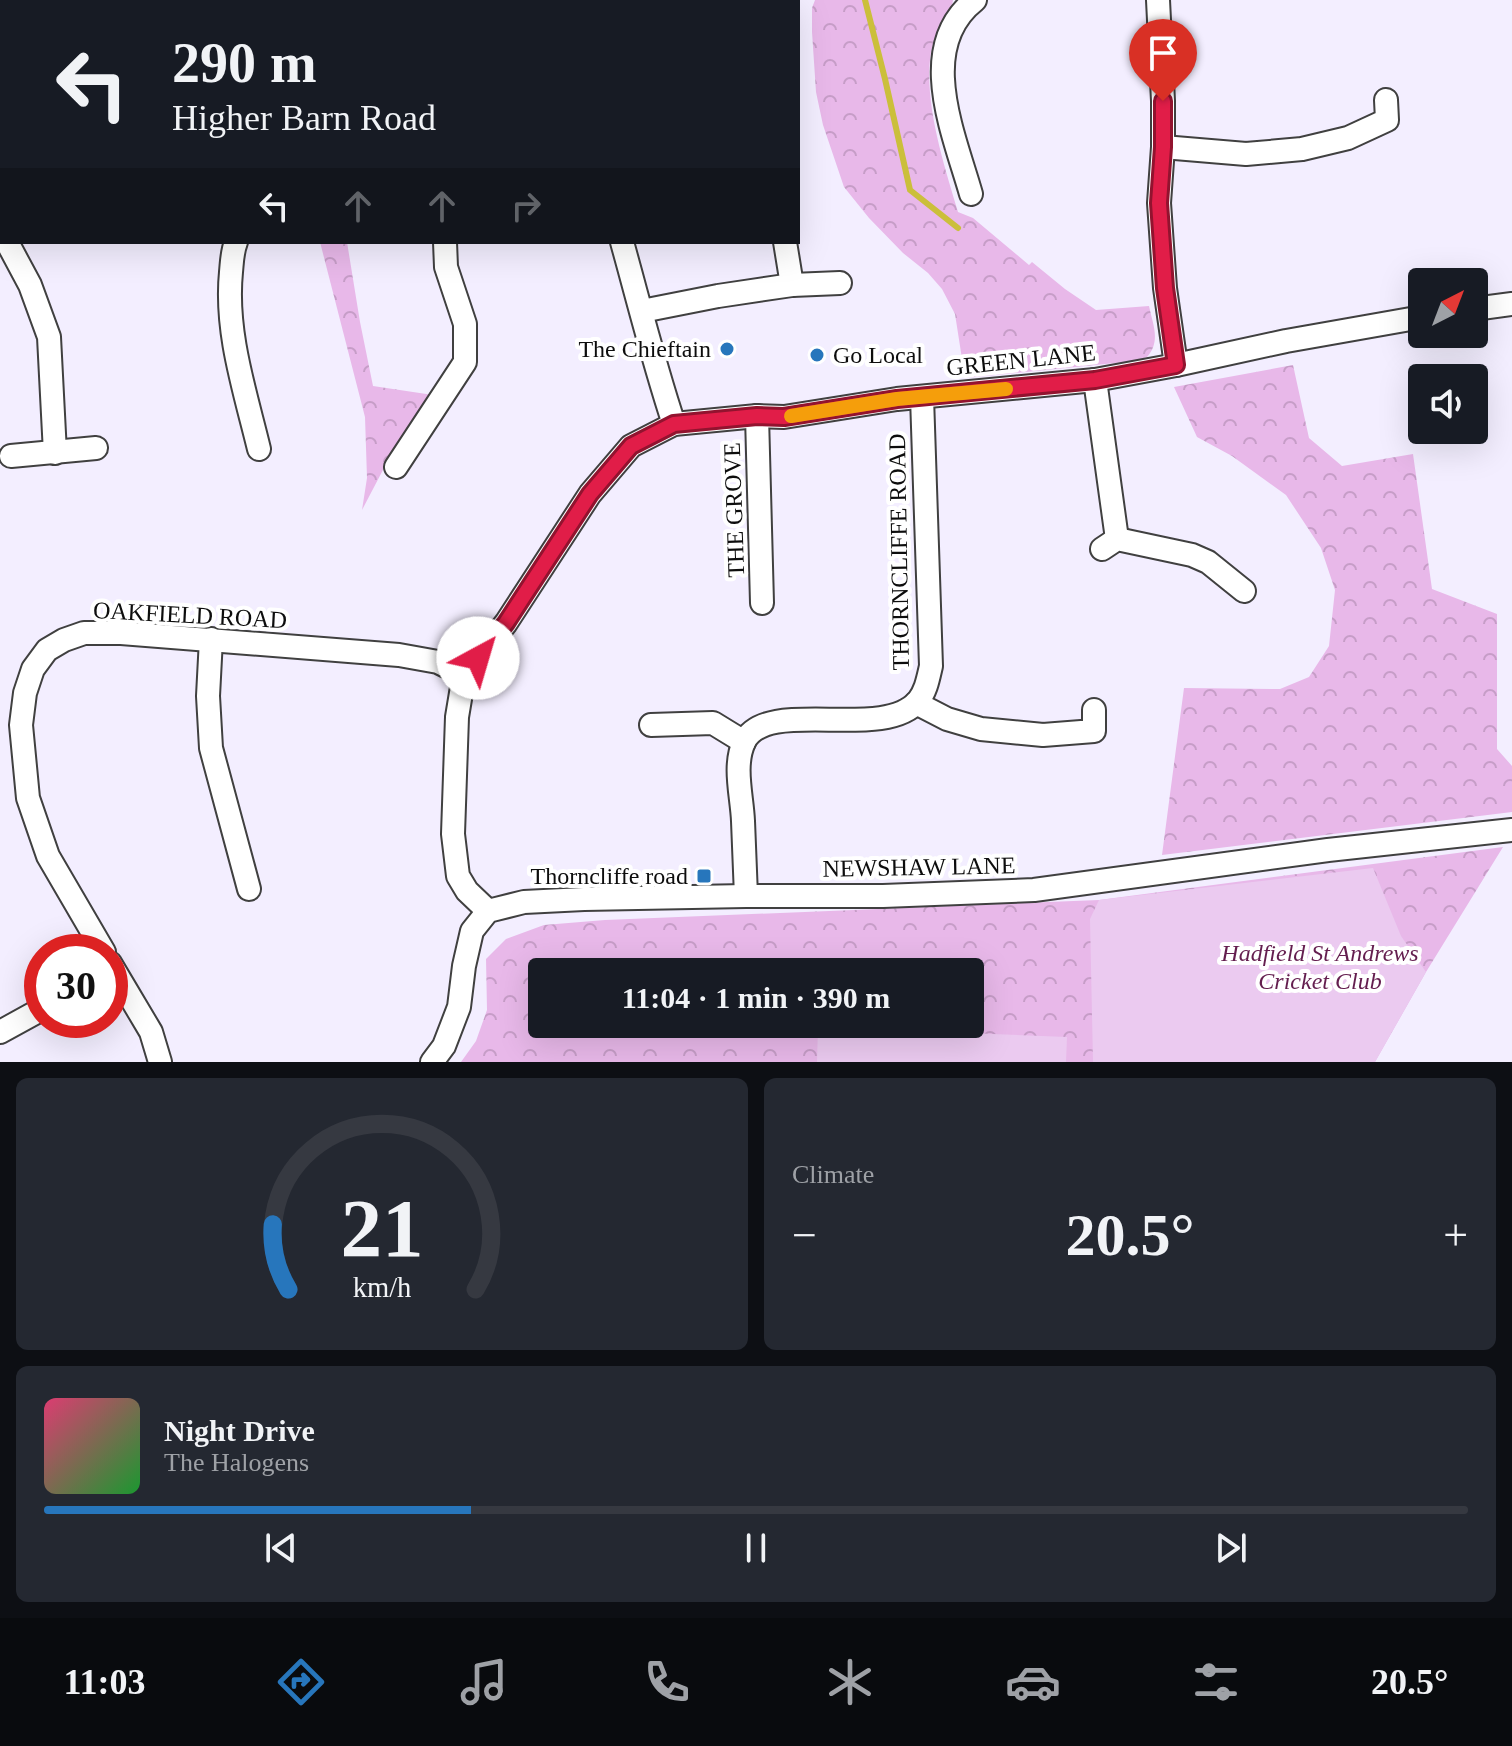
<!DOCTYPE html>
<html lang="en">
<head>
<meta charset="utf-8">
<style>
	body { margin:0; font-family:"Times New Roman",serif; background:#242831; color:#f1f3f6; height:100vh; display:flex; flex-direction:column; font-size:30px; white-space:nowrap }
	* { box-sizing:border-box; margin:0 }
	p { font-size:26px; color:#9ea1a6 }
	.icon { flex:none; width:44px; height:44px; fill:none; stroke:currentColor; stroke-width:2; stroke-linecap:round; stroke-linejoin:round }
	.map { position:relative; height:1062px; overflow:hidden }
	.details { display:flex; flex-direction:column; gap:16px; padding:16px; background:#0d0f14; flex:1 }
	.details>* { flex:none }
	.top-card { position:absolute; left:0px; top:0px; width:800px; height:244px; box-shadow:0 8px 32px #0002; background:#171b24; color:#f1f3f6; overflow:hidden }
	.needle { width:52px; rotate:42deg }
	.tools { position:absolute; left:1408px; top:268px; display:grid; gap:16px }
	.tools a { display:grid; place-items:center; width:80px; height:80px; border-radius:8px; background:#171b24; box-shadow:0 8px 32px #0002; font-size:40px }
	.speed { position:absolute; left:24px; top:934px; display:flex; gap:16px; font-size:40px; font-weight:700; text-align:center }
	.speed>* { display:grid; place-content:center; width:104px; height:104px; border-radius:50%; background:#171b24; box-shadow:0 8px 32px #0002; line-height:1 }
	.speed .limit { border:12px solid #d22; background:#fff; color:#111 }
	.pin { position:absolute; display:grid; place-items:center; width:68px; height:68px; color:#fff; margin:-82px -34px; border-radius:50% 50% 50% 0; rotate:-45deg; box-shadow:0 0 8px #0007 }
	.pin .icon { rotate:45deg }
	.me { position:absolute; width:88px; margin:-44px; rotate:39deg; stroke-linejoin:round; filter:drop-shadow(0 0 6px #0008) }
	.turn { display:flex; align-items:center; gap:28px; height:168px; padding:0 40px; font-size:36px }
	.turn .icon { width:104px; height:104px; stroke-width:2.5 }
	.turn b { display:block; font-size:56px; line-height:68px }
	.lanes { display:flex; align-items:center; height:76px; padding:0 40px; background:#0003; justify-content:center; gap:40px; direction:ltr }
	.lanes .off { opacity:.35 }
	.big { font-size:60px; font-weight:600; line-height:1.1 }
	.details .widget { flex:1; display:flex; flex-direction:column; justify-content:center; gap:12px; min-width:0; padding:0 28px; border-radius:12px; background:#242831 }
	.details .dial { align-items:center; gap:0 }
	.dial svg { height:208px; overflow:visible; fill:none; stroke:#363941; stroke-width:7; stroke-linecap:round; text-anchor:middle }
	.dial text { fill:#f1f3f6; stroke:none }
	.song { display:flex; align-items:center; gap:24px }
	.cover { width:96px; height:96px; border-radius:12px; background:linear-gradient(135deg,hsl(340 70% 55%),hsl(130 70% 35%)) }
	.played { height:8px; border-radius:4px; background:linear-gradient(90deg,#2776bc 30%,#363941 30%) }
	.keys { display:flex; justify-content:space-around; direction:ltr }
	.heat { display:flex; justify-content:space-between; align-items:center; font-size:44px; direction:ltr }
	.details .tiles { flex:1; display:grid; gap:16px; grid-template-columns:1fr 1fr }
	.widget:last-child { grid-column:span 2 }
	.trip { position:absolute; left:528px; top:958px; width:456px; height:80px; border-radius:8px; background:#171b24; box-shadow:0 8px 32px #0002; font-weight:600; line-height:80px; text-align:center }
	.tab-bar { display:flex; height:128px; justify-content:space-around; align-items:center; background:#090b0e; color:#9ea1a6 }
	.tab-bar .icon { width:56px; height:56px }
	.tab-bar .on { color:#2776bc }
	.tab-bar b { font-size:36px; color:#f1f3f6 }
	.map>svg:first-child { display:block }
	.park { fill:url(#park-crowns); fill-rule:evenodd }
	.pitch { fill:#ebcaf0 }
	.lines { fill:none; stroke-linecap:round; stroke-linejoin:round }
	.stream { stroke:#cbbf3b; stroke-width:6 }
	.minor-casing { stroke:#404040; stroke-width:26 }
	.minor { stroke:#fff; stroke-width:22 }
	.route-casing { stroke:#92132f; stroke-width:20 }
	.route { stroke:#e11d48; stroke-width:14 }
	.slow { stroke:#f59e0b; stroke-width:14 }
	.poi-dot { fill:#2776bc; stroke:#fff; stroke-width:3 }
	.labels { text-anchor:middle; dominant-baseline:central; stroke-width:8; stroke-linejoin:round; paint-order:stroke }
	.poi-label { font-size:24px; fill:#0d0d0d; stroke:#fff; text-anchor:end }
	.street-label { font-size:24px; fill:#0d0d0d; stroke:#fff }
	.park-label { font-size:24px; font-style:italic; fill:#641e4f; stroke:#fff }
</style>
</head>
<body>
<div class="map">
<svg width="1512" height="1062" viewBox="0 0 1512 1062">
	<defs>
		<pattern id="park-crowns" width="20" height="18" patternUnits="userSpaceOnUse" patternTransform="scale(2)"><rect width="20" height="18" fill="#e8b8e9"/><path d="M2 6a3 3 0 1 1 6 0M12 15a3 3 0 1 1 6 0" fill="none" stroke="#c69dc7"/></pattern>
	</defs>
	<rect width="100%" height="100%" fill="#f3eeff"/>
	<g class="park">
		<path d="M 815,0 L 953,0 C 952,9 946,14 942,22 C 938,31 933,42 931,52 C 923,101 944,165 958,212 L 973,218 L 1029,265 L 1032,262 L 1065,289 L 1096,310 L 1149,306 C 1153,325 1161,341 1147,357 L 1135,361 L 965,378 L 955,314 L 942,289 L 928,273 L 903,253 L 869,218 L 844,187 L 823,125 L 816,92 L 812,32 L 812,8 Z"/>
		<polygon points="320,242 347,242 360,322 373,386 433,395 384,468 362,510 367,478 365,417"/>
		<polygon points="1293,365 1309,438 1342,466 1413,454 1432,589 1497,614 1497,749 1512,766 1512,812 1162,855 1184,688 1280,689 1309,677 1329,646 1335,590 1321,548 1286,495 1232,456 1197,437 1174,387"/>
		<path d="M 1503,847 L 1426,972 L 1375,1062 L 461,1062 L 476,1041 L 487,1010 L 486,959 L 506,939 L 544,925 L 605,920 L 1099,900 ZM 542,972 L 970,972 L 970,1024 L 542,1024 Z"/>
	</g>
	<g class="pitch">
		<polygon points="1373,868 1401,936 1426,972 1375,1062 1093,1062 1090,919 1099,900"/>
		<polygon points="818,1027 1067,1037 1066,1062 817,1062"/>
	</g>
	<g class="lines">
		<polyline class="stream" points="865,0 885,79 910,190 958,228"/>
		<defs>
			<g id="minor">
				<polyline points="2,0 3,2"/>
				<polyline points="220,0 221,2"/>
				<polyline points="545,0 545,2"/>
				<polyline points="1158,0 1163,101 1163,147 1159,203 1165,288 1176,365"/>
				<polyline points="0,63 2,52"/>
				<polyline points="1163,147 1246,154 1302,149 1348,138 1387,120 1386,100"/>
				<path d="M 971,194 C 954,134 915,47 975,0"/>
				<polyline points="7,242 30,285 49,337 55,453"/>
				<path d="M 236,242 C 232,252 232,262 231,272 C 225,332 245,391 259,449"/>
				<path d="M 622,242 C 639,303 654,364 674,424"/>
				<polyline points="785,242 792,285"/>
				<polyline points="1474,309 1512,304"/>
				<polyline points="642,311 718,296 792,285 840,283"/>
				<polyline points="1095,380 1117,539"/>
				<polyline points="757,416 762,603"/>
				<polyline points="11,456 96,448"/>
				<polyline points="396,467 465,362 465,324 446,267 445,242"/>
				<polyline points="1102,549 1117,539 1192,555 1208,562 1244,591"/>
				<polyline points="211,639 208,696 211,748 249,889"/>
				<polyline points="916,703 947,719 981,729 1043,735 1094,731 1094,710"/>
				<polyline points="651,725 713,723 744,742"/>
				<path d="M 746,896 C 745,871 744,846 743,821 C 742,796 733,766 744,742 C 766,696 883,742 918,701 C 926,691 928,679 931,666 L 922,397"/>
				<polyline points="488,911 467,891 458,876 453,834 457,717 464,675 506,623 590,494 631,446 674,424 757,416 784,417 897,399 1095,380 1176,365 1286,341 1422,317"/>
				<polyline points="104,952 48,856 28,798 21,725 25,693 33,669 47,650 64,640 84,633 121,633 399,655 438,662 464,675"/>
				<polyline points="110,963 151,1032 160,1062"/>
				<polyline points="0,1032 42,1009"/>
				<polyline points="432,1062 444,1046 459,1007 464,966 472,931 488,911 524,902 584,899 746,896 883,896 1034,890 1328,850 1512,830"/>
			</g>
		</defs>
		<use href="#minor" class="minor-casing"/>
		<use href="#minor" class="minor"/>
	</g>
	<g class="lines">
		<defs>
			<polyline id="route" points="478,658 506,623 590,494 631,446 674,424 757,416 784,417 897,399 1095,380 1176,365 1165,288 1159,203 1163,147 1163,101"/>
		</defs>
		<use href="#route" class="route-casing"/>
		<use href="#route" class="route"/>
		<polyline class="slow" points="791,416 897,399 1006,389"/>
	</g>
	<g class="poi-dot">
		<circle cx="727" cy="349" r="8"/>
		<circle cx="817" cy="355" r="8"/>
		<rect x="696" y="868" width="16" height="16" rx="4"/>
	</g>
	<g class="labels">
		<g class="poi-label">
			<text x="711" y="349">The Chieftain</text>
			<text x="833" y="355" text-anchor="start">Go Local</text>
			<text x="688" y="876">Thorncliffe road</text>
		</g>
		<g class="street-label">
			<text transform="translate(1021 360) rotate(-6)">GREEN LANE</text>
			<text transform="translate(734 510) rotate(-92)">THE GROVE</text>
			<text transform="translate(899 552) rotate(-91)">THORNCLIFFE ROAD</text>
			<text transform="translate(190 615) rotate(3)">OAKFIELD ROAD</text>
			<text transform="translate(919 867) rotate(-1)">NEWSHAW LANE</text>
		</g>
		<g class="park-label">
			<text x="1320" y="953">Hadfield St Andrews<tspan x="1320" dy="28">Cricket Club</tspan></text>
		</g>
	</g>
</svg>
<div class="tools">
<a><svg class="needle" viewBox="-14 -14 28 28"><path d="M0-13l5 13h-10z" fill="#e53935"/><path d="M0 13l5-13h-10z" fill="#9ea1a6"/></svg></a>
<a><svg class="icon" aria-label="sound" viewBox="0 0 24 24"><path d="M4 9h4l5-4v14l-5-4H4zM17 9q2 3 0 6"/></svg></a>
</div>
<div class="speed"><div class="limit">30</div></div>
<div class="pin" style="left:1163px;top:101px;background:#d93025"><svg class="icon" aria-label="arrive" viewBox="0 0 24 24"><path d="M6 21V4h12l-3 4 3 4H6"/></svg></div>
<svg class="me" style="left:478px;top:658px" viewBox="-20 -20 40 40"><circle r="19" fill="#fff"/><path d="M0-13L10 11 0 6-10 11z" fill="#e11d48"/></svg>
<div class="trip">11:04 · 1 min · 390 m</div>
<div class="top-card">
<div class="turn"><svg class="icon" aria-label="left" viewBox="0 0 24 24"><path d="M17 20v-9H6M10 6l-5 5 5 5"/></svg><div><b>290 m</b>Higher Barn Road</div></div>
<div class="lanes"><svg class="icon" aria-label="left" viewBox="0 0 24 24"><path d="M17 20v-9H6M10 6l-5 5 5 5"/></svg><svg class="icon off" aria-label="ahead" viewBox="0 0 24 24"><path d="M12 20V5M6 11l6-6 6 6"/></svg><svg class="icon off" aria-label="ahead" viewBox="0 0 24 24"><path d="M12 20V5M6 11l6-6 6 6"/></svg><svg class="icon off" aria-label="right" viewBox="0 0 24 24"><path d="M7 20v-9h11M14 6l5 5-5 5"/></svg></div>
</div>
</div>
<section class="details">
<div class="tiles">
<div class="widget dial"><svg viewBox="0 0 100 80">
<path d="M14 69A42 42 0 1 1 86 69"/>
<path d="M14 69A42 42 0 0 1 8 44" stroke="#2776bc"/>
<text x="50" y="56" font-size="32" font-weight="700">21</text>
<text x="50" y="72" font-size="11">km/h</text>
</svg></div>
<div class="widget"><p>Climate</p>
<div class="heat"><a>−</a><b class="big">20.5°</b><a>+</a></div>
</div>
<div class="widget">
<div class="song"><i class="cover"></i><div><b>Night Drive</b><p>The Halogens</p></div></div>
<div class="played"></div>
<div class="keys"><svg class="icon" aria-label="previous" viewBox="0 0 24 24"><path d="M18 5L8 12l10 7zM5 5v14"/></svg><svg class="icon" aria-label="pause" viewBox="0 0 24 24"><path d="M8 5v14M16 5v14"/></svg><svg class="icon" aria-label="next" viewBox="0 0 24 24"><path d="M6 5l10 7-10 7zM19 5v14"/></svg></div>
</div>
</div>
</section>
<nav class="tab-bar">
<b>11:03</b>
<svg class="icon on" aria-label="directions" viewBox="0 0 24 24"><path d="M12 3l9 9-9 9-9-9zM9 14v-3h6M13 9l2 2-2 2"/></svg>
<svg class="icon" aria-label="music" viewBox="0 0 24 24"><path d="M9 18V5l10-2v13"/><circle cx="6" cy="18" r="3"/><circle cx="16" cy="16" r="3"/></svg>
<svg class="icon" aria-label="phone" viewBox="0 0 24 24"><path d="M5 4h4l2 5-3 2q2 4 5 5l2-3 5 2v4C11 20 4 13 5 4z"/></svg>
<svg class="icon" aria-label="climate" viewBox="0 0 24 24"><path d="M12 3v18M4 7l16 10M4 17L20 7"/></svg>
<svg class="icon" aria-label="car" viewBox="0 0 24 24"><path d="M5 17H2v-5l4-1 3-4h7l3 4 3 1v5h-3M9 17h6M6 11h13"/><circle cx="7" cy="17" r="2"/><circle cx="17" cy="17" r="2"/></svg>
<svg class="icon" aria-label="filters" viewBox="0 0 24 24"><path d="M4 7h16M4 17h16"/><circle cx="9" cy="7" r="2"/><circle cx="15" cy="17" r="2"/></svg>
<b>20.5°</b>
</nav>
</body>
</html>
